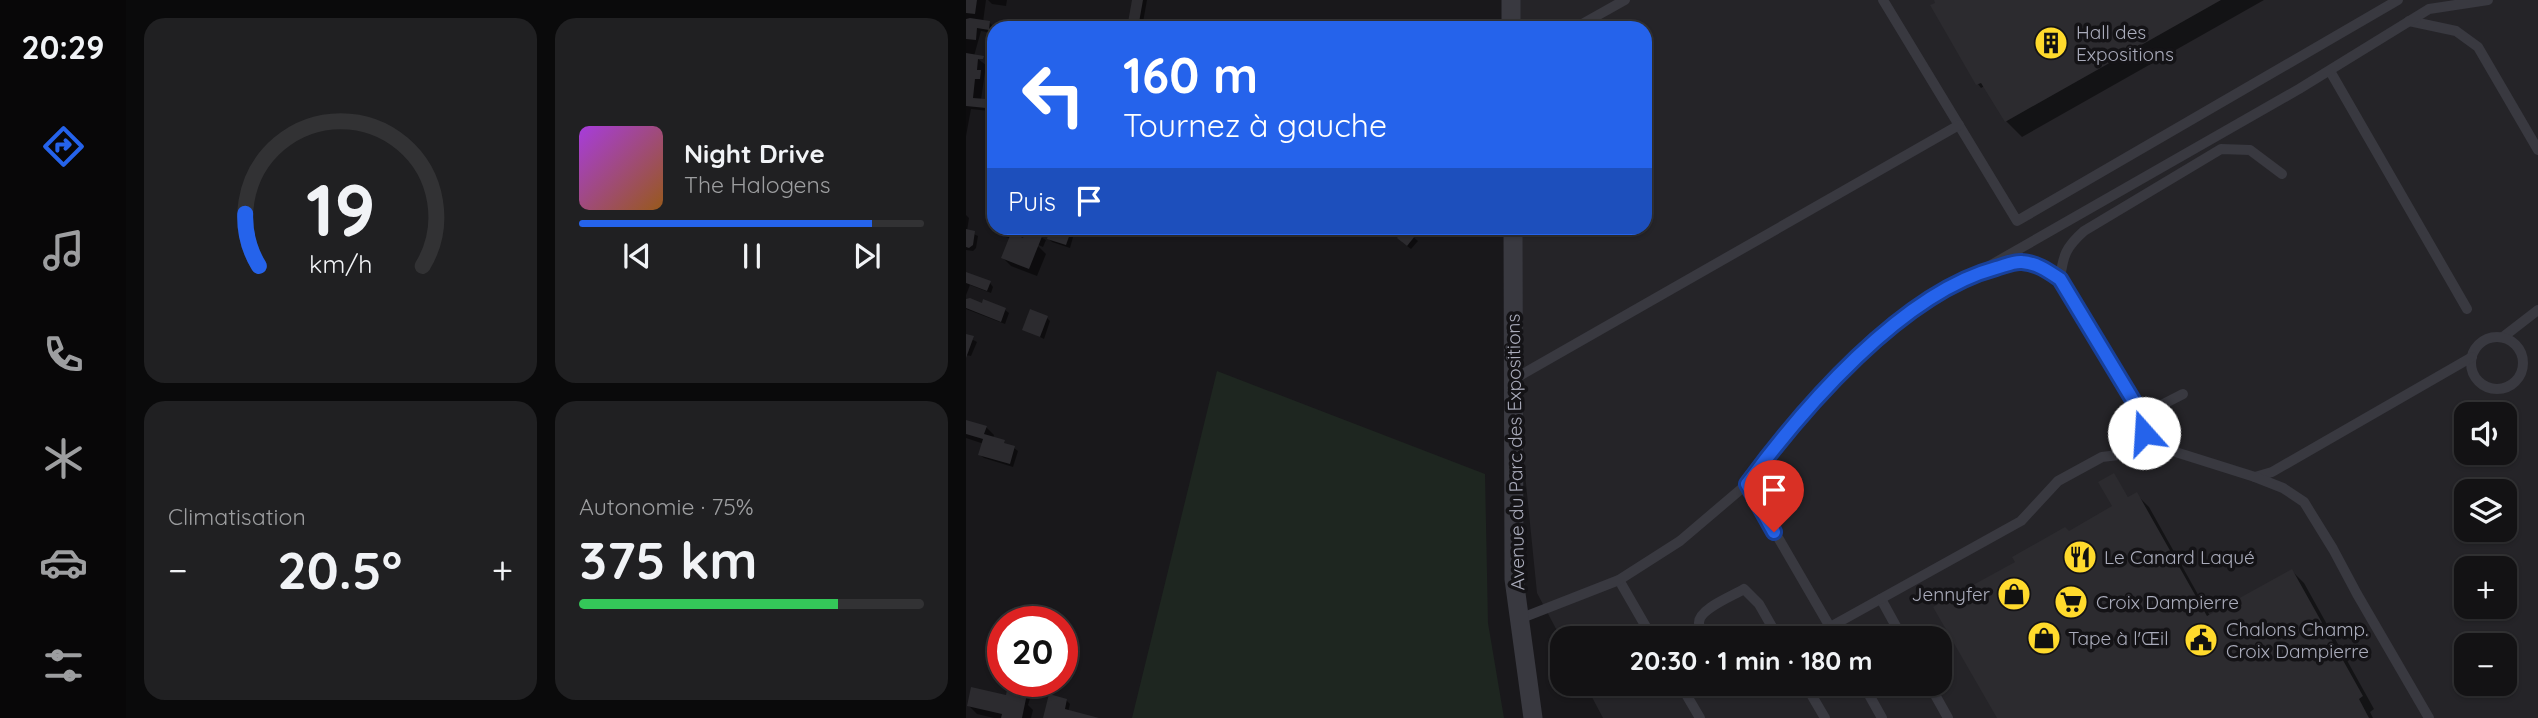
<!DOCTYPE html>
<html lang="fr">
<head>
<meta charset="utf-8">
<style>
	body { margin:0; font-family:Quicksand,sans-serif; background:#202022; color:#f1f3f6; height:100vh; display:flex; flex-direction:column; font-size:26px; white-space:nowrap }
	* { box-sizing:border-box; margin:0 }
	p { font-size:23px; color:#9d9ea0 }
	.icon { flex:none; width:38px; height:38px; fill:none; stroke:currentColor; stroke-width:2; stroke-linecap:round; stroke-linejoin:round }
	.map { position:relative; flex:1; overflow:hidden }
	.details { display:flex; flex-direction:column; gap:18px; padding:18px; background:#0a0a0b; width:840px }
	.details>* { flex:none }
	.banner { position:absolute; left:21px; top:21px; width:665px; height:214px; border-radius:21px; box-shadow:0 2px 5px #0004,0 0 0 2px #323234; background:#2563eb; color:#fff; overflow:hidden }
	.fabs { position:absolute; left:1488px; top:402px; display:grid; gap:14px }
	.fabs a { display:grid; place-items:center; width:63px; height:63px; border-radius:14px; background:#131214; box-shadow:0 2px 5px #0004,0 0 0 2px #323234; font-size:35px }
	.speed { position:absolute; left:21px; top:606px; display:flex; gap:14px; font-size:35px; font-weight:700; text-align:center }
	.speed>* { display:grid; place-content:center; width:91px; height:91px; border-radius:50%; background:#131214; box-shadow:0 2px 5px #0004,0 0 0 2px #323234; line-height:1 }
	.speed .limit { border:10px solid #d22; background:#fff; color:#111 }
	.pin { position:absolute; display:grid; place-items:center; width:60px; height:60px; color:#fff; margin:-72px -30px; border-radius:50% 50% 50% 0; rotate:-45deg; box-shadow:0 0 7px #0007 }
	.pin .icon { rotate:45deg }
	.me { position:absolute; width:77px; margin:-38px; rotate:341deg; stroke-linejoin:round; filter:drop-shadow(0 0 5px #0008) }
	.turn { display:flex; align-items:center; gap:24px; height:147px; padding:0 21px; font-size:32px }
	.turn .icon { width:91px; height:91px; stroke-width:2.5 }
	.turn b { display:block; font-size:49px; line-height:60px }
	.then { display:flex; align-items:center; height:66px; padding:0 21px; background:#0003; gap:14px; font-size:26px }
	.big { font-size:52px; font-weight:700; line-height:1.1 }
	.details .card { flex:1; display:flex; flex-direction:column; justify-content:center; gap:10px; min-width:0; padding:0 24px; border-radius:21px; background:#202022 }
	.details .dial { align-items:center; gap:0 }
	.dial svg { height:182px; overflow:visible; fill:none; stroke:#323234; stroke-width:7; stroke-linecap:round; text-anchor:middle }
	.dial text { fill:#f1f3f6; stroke:none }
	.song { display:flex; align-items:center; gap:21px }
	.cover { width:84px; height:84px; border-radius:10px; background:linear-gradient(135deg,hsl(280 70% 55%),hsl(30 70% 35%)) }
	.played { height:7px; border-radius:4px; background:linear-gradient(90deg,#2563eb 85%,#323234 85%) }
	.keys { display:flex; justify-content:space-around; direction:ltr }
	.heat { display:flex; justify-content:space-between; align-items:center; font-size:38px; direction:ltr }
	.charge { height:10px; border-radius:5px; background:linear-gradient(90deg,#34c759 75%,#323234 0) }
	.details .tiles { flex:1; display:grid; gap:18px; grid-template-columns:repeat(2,1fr) }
	.trip { position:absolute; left:584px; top:626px; width:402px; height:70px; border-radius:21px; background:#131214; box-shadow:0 2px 5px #0004,0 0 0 2px #323234; font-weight:700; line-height:70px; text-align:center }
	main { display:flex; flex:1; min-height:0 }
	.tabs { display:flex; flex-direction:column; width:126px; justify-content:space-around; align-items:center; background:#080708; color:#9d9ea0 }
	.tabs .icon { width:49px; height:49px }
	.tabs .current { color:#2563eb }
	.tabs b { font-size:32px; color:#f1f3f6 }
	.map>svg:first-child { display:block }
	.built { fill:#252428; fill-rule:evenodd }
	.green { fill:#1e2620 }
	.shadow { fill:#0007 }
	.building { fill:#2c2b2f }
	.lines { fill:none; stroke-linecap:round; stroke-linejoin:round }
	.service { stroke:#393940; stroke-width:10 }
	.minor { stroke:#393940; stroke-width:19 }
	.route-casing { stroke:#184099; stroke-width:18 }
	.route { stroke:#2563eb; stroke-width:12 }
	.labels { text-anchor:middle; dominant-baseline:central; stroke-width:7; stroke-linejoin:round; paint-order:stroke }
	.poi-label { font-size:19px; fill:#aaacbb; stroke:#141316; text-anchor:start }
	.street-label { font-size:19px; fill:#aaacbb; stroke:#141316 }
</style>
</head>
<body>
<main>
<nav class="tabs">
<b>20:29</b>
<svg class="icon current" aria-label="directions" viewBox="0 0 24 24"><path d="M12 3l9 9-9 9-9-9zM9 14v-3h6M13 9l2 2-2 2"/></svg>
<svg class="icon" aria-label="music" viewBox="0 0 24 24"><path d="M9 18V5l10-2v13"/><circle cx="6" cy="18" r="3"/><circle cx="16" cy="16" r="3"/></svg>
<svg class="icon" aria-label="phone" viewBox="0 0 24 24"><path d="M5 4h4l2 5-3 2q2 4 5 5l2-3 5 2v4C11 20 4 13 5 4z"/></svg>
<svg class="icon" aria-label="climate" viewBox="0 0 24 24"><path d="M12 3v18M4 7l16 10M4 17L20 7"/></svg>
<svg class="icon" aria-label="car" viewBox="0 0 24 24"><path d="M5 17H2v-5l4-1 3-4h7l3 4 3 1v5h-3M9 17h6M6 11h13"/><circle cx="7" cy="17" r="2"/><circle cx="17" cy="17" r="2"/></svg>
<svg class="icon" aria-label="filters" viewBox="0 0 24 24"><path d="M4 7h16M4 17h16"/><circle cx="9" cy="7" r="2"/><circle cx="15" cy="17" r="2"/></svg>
</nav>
<section class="details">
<div class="tiles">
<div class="card dial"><svg viewBox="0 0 100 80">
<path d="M14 69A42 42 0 1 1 86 69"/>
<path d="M14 69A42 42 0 0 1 8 46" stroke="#2563eb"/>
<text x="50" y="56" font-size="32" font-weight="700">19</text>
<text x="50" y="72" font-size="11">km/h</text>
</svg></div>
<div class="card">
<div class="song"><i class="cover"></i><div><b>Night Drive</b><p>The Halogens</p></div></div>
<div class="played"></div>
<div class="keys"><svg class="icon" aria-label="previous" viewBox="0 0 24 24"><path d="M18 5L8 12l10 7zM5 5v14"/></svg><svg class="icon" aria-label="pause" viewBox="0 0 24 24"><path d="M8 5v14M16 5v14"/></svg><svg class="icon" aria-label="next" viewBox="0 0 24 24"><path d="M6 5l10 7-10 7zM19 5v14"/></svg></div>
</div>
<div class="card"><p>Climatisation</p>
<div class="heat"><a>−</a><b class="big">20.5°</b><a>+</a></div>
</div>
<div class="card"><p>Autonomie · 75%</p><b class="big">375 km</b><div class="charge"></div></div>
</div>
</section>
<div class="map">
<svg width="1572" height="718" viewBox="0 0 1572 718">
	<rect width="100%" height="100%" fill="#19181b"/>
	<path class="built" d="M 547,0 L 1572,0 L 1572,718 L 637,718 L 619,684 L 975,684 L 975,639 L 597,639 L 597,642 L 571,593 L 558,464 L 552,228 L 679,228 L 679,28 L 547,28 ZM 1500,415 L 1538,415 L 1538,453 L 1500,453 ZM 1500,492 L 1538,492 L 1538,530 L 1500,530 ZM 1500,569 L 1538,569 L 1538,607 L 1500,607 ZM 1500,646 L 1538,646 L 1538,684 L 1500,684 Z"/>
	<polygon class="green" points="251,371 519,474 522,623 538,718 166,718"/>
	<g class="shadow">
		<polygon points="0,0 20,0 17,22 23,22 27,26 26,33 15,31 8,56 20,65 15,100 23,105 23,111 5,109 0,136"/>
		<polygon points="22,0 41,0 40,6 26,4"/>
		<polygon points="168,0 181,0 176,28 163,28"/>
		<polygon points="970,0 1298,0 1056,137 1040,121 1020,85 1015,88 1012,84 969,5"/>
		<polygon points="0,215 3,218 1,231 12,236 10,248 7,251 0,250"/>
		<polygon points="30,228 58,228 58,231 47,229 45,235 65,243 62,230 80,240 77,247 70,244 80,254 71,276 45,266 37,258 45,239 32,234 28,231"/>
		<polygon points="86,228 107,228 109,230 104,248 86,242 83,239"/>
		<polygon points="439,230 452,241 445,249 436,242"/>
		<polygon points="0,274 24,283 27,287 25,293 4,285 0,295"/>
		<polygon points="0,300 39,310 43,313 39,324 0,309"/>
		<polygon points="81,318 84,321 78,339 58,329"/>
		<polygon points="0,336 11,342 5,356 0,355"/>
		<polygon points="0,421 20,427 28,435 27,439 48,448 52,451 47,467 18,458 14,455 18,444 0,438"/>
		<polygon points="1148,475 1163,499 1171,495 1183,507 1244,616 1326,571 1338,583 1408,709 1404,712 1407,718 1033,718 1103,533 1149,507"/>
		<polygon points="61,691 65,695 62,705 67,710 65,718 28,718 11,714 3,706"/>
		<polygon points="100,700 104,704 102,712 130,718 79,718"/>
	</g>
	<g class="building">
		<polygon points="0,0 11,0 9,14 0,13"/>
		<polygon points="166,0 177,0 172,28 161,28"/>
		<polygon points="968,0 1255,0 1039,122 1015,83 1010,85 964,5 969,3"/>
		<polygon points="4,18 24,21 23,30 11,28 10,40 0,39 0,19"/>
		<polygon points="0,53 18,56 17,59 12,59 11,70 15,70 14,79 9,79 7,98 20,99 20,108 0,106"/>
		<polygon points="28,228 43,228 39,236 26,231"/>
		<polygon points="61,228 77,234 63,269 35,258 45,233 57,238"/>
		<polygon points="84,228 106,228 100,245 81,239"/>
		<polygon points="439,228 449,236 441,246 431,238"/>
		<polygon points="0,229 9,231 7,245 3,248 0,247"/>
		<polygon points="0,272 25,281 21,291 0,283"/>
		<polygon points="4,298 16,303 17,299 40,308 35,322 0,308 0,299"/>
		<polygon points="64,309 82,316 74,337 56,330"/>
		<polygon points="0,334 8,336 0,358"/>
		<polygon points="0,420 21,426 18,434 39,440 38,443 49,446 44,464 12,455 17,439 0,434"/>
		<polygon points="1148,473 1162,497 1171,492 1241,616 1326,569 1397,696 1393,699 1403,718 1031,718 967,607 1049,562 1046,557 1099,527 1103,531 1146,506 1132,482"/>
		<polygon points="42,685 62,689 56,718 35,718 36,714 1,706 5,687 40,695"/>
		<polygon points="83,694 101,699 99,709 133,718 77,718"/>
	</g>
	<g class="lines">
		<g class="service">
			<polyline points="917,0 1051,221 1432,0"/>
			<polyline points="1443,21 1490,31 1512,47 1572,150"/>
			<polyline points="609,28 659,0"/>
			<polyline points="1364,71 1501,309"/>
			<path d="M 1025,269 C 1058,261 1066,259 1094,279 L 1176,415 L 1180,451"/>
			<path d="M 1094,279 C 1097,255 1100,247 1118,231 L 1255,149 L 1284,150 L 1316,174"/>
			<polyline points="1537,337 1572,310"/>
			<circle cx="1531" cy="363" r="26"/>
			<polyline points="548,379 993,125"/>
			<polyline points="1176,415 1217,394"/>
			<polyline points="1289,477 1306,472 1506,357"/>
			<polyline points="781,484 871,639"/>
			<polyline points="653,580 687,639"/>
			<polyline points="915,599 937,639"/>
			<polyline points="553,619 653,580 714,541 781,484 818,434 895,352 955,305 1333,89 1463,9 1522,0"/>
			<polyline points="864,627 1055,521 1092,481 1136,457 1200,449 1289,477 1317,488 1338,502 1367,549 1391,594 1463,718"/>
			<path d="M 740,639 C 737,634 733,629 733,623 C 732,609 767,596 778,589 L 793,604 L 813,639"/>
			<polyline points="714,684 734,718"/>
			<polyline points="769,684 770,686"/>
			<polyline points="839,684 859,718"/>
			<polyline points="897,684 916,718"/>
			<polyline points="963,684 982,718"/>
		</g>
		<g class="minor">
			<polyline points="545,0 545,28"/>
			<polyline points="547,228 548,579 567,718"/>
		</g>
	</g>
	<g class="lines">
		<defs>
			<path id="route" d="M 808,532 L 781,484 C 837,408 936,293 1030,268 C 1038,266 1048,261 1056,262 C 1071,263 1082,271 1094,279 L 1176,415 L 1178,433"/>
		</defs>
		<use href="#route" class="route-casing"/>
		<use href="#route" class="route"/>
	</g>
	<defs>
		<symbol id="building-disc" viewBox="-11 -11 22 22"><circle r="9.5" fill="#ffda2c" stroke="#141316"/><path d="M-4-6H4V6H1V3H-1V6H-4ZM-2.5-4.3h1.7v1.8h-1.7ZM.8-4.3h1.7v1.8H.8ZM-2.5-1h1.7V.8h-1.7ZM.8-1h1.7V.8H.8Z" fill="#111"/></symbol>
		<symbol id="restaurant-disc" viewBox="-11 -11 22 22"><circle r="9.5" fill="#ffda2c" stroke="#141316"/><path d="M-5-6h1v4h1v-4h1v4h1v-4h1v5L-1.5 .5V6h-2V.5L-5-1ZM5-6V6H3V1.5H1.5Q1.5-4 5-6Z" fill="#111"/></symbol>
		<symbol id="shop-disc" viewBox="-11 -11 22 22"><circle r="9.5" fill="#ffda2c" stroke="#141316"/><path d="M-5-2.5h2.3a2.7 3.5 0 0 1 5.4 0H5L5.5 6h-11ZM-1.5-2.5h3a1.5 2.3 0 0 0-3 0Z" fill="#111"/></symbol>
		<symbol id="supermarket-disc" viewBox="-11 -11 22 22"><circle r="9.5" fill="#ffda2c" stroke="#141316"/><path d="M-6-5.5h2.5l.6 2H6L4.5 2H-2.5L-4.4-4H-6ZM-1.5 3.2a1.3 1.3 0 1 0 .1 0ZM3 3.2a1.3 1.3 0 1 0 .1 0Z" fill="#111"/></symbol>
		<symbol id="civic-disc" viewBox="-11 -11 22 22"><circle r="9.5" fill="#ffda2c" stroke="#141316"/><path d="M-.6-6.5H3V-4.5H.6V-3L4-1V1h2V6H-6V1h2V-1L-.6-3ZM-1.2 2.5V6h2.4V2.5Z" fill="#111"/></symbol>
	</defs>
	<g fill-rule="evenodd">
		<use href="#building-disc" x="1066" y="24" width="38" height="38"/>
		<use href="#restaurant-disc" x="1095" y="538" width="38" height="38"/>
		<use href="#shop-disc" x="1029" y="575" width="38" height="38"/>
		<use href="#supermarket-disc" x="1086" y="583" width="38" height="38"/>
		<use href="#shop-disc" x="1059" y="619" width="38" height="38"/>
		<use href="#civic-disc" x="1216" y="621" width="38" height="38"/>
	</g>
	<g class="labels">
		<g class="poi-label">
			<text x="1110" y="32">Hall des<tspan x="1110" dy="22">Expositions</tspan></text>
			<text x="1138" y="557">Le Canard Laqué</text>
			<text x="1024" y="594" text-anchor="end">Jennyfer</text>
			<text x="1130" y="602">Croix Dampierre</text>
			<text x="1260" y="629">Chalons Champ.<tspan x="1260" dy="22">Croix Dampierre</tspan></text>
			<text x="1102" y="638">Tape à l'Œil</text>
		</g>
		<g class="street-label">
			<text transform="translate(549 452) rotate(-91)">Avenue du Parc des Expositions</text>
		</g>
	</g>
</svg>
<div class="fabs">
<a><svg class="icon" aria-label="sound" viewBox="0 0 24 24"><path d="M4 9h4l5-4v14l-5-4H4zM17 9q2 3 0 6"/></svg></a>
<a><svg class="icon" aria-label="layers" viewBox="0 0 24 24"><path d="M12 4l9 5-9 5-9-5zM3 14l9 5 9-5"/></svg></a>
<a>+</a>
<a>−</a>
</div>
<div class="speed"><div class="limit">20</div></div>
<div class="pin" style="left:808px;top:532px;background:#d93025"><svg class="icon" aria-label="arrive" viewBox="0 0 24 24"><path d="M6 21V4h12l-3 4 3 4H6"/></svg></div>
<svg class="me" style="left:1178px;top:433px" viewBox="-20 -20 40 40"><circle r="19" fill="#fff"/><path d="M0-13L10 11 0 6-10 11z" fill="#2563eb"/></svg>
<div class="trip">20:30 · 1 min · 180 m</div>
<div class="banner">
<div class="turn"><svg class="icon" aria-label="left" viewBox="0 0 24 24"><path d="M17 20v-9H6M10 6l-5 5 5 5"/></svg><div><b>160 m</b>Tournez à gauche</div></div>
<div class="then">Puis<svg class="icon" aria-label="arrive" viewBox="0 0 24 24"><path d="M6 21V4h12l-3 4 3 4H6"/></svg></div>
</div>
</div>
</main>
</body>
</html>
